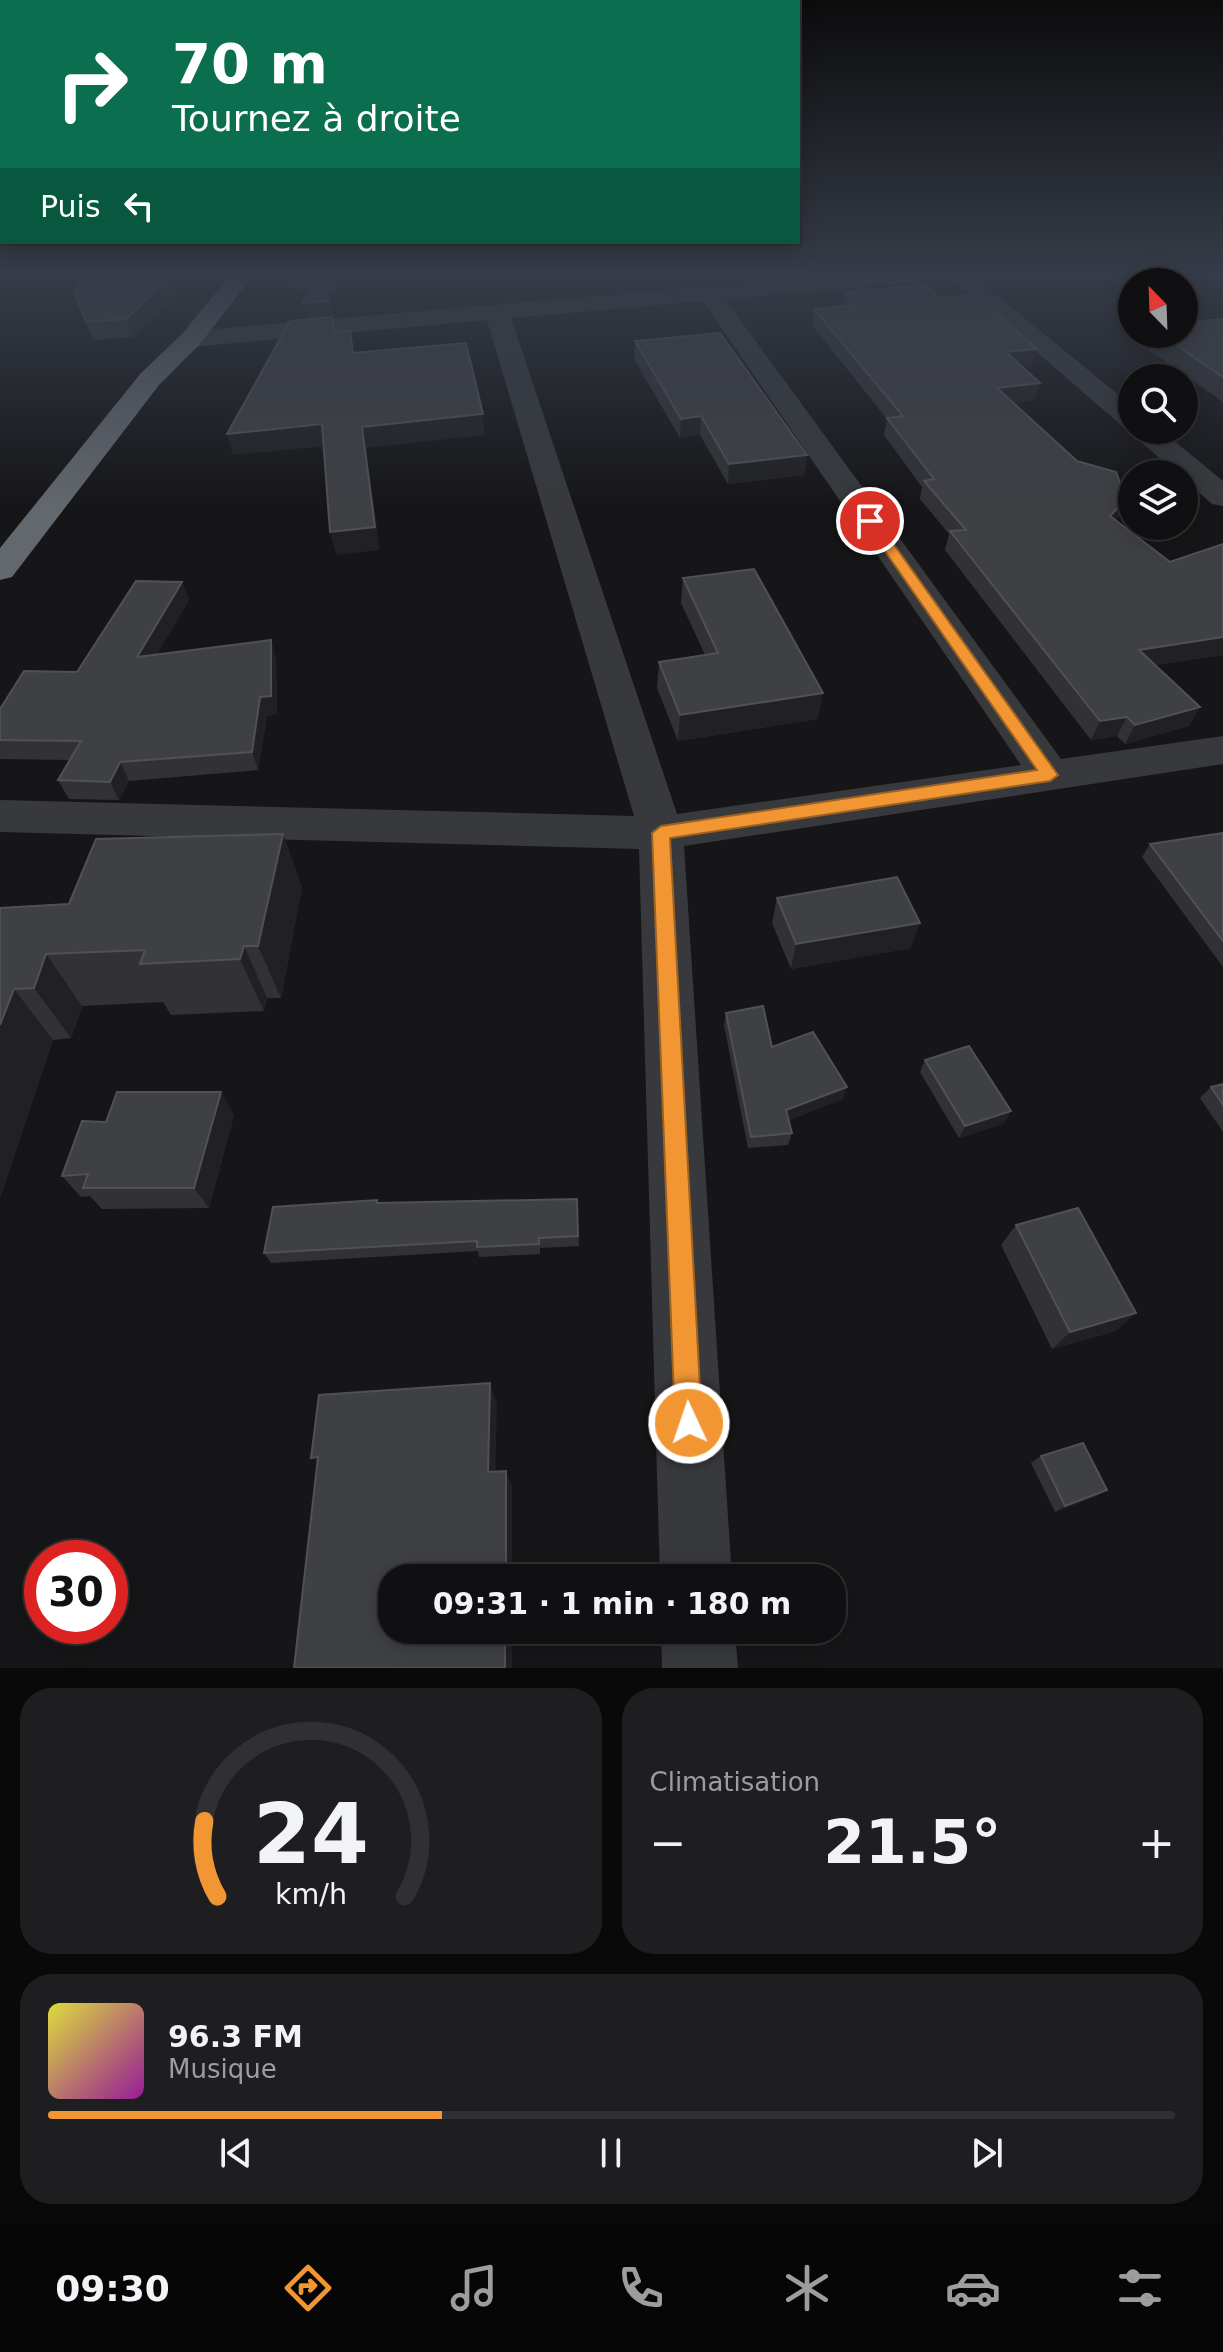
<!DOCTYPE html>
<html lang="fr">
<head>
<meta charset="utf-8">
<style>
	body { margin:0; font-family:"DejaVu Sans",sans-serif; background:#1e1e20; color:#f1f3f6; height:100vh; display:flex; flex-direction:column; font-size:30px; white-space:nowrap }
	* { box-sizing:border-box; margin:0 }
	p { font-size:26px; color:#9c9d9f }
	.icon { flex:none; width:44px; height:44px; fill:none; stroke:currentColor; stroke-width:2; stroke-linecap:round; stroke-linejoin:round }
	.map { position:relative; height:1668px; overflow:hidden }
	.panel { display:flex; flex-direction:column; gap:20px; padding:20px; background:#09090a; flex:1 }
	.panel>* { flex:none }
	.top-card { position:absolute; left:0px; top:0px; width:800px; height:244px; box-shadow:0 4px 20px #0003,0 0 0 2px #303032; background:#0b6e4f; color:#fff; overflow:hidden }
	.needle { width:52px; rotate:337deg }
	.tools { position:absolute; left:1118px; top:268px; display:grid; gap:16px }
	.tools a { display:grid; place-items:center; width:80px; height:80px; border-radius:50%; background:#101012; box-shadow:0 4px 20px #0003,0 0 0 2px #303032; font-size:40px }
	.speed { position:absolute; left:24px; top:1540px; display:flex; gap:16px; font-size:40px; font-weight:700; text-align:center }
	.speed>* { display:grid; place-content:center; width:104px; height:104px; border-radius:50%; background:#101012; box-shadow:0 4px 20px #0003,0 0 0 2px #303032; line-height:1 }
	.speed .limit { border:12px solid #d22; background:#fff; color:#111 }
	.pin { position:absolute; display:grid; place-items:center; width:68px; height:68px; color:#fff; margin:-34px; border:4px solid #fff; border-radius:50%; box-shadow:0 2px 8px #0007 }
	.me { position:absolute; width:88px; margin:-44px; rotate:357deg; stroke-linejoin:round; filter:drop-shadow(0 0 6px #0008) }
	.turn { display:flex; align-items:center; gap:28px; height:168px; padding:0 40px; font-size:36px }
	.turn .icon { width:104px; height:104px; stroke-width:2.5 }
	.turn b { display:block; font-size:56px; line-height:68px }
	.then { display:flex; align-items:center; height:76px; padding:0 40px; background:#0003; gap:16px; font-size:30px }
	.big { font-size:60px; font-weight:600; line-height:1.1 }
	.panel .widget { flex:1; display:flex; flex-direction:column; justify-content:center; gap:12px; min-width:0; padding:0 28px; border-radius:32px; background:#1e1e20 }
	.panel .dial { align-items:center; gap:0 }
	.dial svg { height:208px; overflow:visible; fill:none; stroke:#303032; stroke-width:7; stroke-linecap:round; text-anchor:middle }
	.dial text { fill:#f1f3f6; stroke:none }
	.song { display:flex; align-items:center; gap:24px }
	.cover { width:96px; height:96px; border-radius:12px; background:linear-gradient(135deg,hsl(60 70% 55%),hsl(300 70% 35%)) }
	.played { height:8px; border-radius:4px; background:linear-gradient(90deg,#f29634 35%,#303032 35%) }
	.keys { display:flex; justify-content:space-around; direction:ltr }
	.heat { display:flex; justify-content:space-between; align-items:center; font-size:44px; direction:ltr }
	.panel .tiles { flex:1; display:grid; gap:20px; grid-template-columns:1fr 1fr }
	.widget:last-child { grid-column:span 2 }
	.trip { position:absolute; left:378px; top:1564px; width:468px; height:80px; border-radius:32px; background:#101012; box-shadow:0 4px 20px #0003,0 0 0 2px #303032; font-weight:600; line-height:80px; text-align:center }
	.menu { display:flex; height:128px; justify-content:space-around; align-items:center; background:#060607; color:#9c9d9f }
	.menu .icon { width:56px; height:56px }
	.menu .on { color:#f29634 }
	.menu b { font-size:36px; color:#f1f3f6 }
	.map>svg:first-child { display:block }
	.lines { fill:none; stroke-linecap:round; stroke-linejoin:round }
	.street { fill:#37393d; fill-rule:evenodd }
	.highway { fill:#63686e; fill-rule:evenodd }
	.wall { fill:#323236 }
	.shaded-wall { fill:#212124 }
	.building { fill:#3f4044; stroke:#4f5156; stroke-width:2 }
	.route { fill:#f29634; stroke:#9d6222; stroke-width:2 }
</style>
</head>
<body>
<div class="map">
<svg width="1223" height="1668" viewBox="0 0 1223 1668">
	<rect width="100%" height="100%" fill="#161618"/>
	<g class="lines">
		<g class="street">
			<path d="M 852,274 L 935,274 L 932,279 L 924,281 L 725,299 L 1061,759 L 1223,736 L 1223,764 L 684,846 L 732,1578 L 660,1578 L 639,849 L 0,832 L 0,800 L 634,816 L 487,320 L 191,347 L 182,344 L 178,339 L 182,334 L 191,331 ZM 703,301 L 1021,765 L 677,814 L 511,318 Z"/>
			<polygon points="947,274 971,274 1132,406 1132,430 1161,430 1223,481 1223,506 1212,504 1184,479 1184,474 1178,474 1134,436 1131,428 1122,426"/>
			<polygon points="661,1630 735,1630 738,1668 662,1668"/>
		</g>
		<polygon class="highway" points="231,274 254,274 200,344 159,385 12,577 0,580 0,548 141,373 182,334"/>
	</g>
	<g class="wall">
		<polygon points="92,274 197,274 133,337 93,340 74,290"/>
		<polygon points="286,274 351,274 338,291 327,291 332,316 306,318 310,290 288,289 285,275"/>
		<polygon points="845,292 940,298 1037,349 1032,365 1021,367 1035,400 1013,403 1119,517 1116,520 1223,655 1155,665 1200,707 1189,726 1125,744 1117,736 1091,740 945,550 949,534 920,499 922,487 884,435 887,419 812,325 814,309 843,306"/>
		<polygon points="1223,319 1223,402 1142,345 1146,334 1184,334"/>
		<polygon points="635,341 807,455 804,475 728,484 700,435 680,438 634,359"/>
		<polygon points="683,578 818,719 678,741 657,688 659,662 705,655 681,603"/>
		<polygon points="182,582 189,600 157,654 271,640 276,658 277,714 267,716 258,770 129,781 119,800 69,799 58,780 70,760 0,759 0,709 77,672"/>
		<polygon points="1223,833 1223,967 1142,857 1150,844"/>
		<polygon points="283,834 302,888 281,998 267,998 264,1011 171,1015 163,1002 82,1006 71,1038 53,1040 0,1198 0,908 69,904"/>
		<polygon points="777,898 911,948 791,969 772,923"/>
		<polygon points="726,1013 843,1099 789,1120 792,1133 788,1145 748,1148 724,1025"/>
		<polygon points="925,1060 1011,1111 1004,1123 959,1138 920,1072"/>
		<polygon points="1223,1084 1223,1132 1200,1098 1211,1087"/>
		<polygon points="234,1115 209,1208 102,1209 90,1196 81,1197 62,1176"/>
		<polygon points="577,1199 579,1246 540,1248 540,1254 479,1257 478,1251 271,1263 264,1253 377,1200 378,1203"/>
		<polygon points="1016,1225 1116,1331 1052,1349 1001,1245"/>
		<polygon points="1041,1456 1107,1490 1096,1496 1055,1512 1031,1463"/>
	</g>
	<g class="shaded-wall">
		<polygon points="174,274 197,274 133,337 126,319"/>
		<polygon points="338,274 351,274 338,291 336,277"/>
		<polygon points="329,301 332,316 306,318 303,303"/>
		<polygon points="1037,349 1032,365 1001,369 1006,352"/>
		<polygon points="1040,383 1035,400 992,405 997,388"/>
		<polygon points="483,414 485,435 366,448 380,550 336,555 330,532 362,427"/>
		<polygon points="701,416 700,435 680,438 681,419"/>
		<polygon points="322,424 327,446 233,455 227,434"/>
		<polygon points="807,455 804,475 728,484 729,464"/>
		<polygon points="1126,499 1119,517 1102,534 1110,516"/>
		<polygon points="182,582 189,600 145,675 137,657"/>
		<polygon points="1223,637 1223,655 1130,669 1139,650"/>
		<polygon points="271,640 276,658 277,714 267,716 258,770 252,752"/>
		<polygon points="823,693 818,719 678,741 680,715"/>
		<polygon points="1200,707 1189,726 1125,744 1135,725"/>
		<polygon points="1127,717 1117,736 1091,740 1100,721"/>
		<polygon points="120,762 129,781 119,800 110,782"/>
		<polygon points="283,834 302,888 281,998 258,946"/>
		<polygon points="920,923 911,948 791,969 796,944"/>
		<polygon points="244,946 267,998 264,1011 240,959"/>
		<polygon points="46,954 82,1006 71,1038 34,988"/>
		<polygon points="14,989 53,1040 0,1198 0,1025"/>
		<polygon points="847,1087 843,1099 783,1122 786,1110"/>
		<polygon points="221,1092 234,1115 209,1208 194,1188"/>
		<polygon points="1011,1111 1004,1123 959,1138 965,1126"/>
		<polygon points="1136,1313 1116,1331 1052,1349 1070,1332"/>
		<polygon points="490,1383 497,1404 495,1489 488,1472"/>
		<polygon points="506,1471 512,1487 512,1578 506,1578"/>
		<polygon points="1107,1490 1096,1496 1055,1512 1065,1506"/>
		<rect x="505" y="1630" width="7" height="38"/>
	</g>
	<g class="building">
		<polygon points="92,274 174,274 126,319 86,322 74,290"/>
		<polygon points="286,274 338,274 336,277 324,276 329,301 303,303 318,276 285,275"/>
		<polygon points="925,285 940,298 975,295 1037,349 1006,352 1040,383 997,388 1077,461 1116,472 1126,499 1110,516 1170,562 1223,544 1223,637 1139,650 1200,707 1135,725 1127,717 1100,721 950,531 966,530 924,481 934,479 887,418 903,416 814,309 857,305 845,292"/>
		<polygon points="332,317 335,332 350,331 353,353 466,343 483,414 362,427 375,527 330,532 322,424 227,434 290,321"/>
		<polygon points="1223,319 1223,377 1160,334 1184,334 1184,323"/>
		<polygon points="720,333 807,455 729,464 701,416 681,419 635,341"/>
		<polygon points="754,569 823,693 680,715 659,662 718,653 683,578"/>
		<polygon points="136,581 182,582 137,657 271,640 271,696 260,697 252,752 120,762 110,782 58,780 81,741 0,740 0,709 24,671 77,672"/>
		<polygon points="1223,833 1223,941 1150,844"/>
		<polygon points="283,834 258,946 244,946 240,959 140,964 145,950 46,954 34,988 14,989 0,1025 0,908 69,904 96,839"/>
		<polygon points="897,877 920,923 796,944 777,898"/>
		<polygon points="763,1006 772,1047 813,1032 847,1087 786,1110 792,1133 751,1137 726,1013"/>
		<polygon points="969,1046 1011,1111 965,1126 925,1060"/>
		<polygon points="1223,1084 1223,1105 1211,1087"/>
		<polygon points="117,1092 221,1092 194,1188 83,1188 88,1174 62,1176 82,1121 106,1122"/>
		<polygon points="577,1199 578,1236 539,1238 539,1244 477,1247 477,1241 264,1253 273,1207 377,1200 377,1203"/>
		<polygon points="1078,1208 1136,1313 1070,1332 1016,1225"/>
		<polygon points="490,1383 488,1472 506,1471 506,1578 392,1578 392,1630 505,1630 505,1668 294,1668 318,1457 311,1458 319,1395"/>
		<polygon points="1083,1443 1107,1490 1065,1506 1041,1456"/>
	</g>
	<linearGradient id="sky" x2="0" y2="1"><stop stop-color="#0c0c0d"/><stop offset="0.54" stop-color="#363c48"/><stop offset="1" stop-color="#363c48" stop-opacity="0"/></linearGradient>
	<rect width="1223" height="507" fill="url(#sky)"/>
	<polygon class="route" points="866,518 875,518 1058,775 1050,781 670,838 702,1423 698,1433 689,1437 679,1433 675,1423 652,833 661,826 1037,770 864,521"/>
</svg>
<div class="tools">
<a><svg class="needle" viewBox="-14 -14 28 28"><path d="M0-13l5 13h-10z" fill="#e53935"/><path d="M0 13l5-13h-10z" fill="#9c9d9f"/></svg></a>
<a><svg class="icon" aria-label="search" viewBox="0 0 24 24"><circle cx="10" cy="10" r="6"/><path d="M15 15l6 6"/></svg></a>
<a><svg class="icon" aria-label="layers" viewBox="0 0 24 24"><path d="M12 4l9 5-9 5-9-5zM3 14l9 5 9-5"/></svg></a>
</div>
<div class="speed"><div class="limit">30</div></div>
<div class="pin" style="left:870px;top:521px;background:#d93025"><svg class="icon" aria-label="arrive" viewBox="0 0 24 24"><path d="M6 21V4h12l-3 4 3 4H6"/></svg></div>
<svg class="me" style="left:689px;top:1423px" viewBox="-20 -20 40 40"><circle r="17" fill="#f29634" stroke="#fff" stroke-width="3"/><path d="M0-11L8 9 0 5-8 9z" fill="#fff"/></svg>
<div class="trip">09:31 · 1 min · 180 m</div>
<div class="top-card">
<div class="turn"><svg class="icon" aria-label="right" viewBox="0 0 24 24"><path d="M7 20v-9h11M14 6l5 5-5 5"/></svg><div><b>70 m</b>Tournez à droite</div></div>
<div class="then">Puis<svg class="icon" aria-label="left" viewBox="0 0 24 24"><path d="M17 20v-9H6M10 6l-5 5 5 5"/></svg></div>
</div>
</div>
<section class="panel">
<div class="tiles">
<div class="widget dial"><svg viewBox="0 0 100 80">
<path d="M14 69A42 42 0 1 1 86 69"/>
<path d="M14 69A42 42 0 0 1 9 40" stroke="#f29634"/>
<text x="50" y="56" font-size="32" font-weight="700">24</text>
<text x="50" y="72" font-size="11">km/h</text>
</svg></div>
<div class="widget"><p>Climatisation</p>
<div class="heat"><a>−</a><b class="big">21.5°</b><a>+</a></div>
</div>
<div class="widget">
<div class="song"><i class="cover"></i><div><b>96.3 FM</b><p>Musique</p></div></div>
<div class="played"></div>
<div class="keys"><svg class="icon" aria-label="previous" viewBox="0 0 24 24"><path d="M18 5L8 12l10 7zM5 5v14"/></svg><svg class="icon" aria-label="pause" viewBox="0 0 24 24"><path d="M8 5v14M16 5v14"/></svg><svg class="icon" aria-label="next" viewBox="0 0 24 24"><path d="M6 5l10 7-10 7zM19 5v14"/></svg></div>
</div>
</div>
</section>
<nav class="menu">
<b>09:30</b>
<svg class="icon on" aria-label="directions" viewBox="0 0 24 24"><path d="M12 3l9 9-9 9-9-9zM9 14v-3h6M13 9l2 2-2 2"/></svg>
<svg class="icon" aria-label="music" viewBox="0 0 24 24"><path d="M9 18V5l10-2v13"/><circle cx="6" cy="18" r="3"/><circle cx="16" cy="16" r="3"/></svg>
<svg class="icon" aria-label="phone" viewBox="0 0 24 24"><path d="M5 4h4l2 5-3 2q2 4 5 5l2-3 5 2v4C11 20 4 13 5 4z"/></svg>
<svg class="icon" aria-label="climate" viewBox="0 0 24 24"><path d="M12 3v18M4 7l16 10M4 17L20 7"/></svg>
<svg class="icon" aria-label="car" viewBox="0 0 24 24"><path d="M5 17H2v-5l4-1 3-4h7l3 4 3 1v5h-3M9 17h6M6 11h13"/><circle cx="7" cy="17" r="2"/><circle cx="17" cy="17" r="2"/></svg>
<svg class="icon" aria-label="filters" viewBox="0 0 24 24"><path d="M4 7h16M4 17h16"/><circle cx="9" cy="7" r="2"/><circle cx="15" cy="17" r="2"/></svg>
</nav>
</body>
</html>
